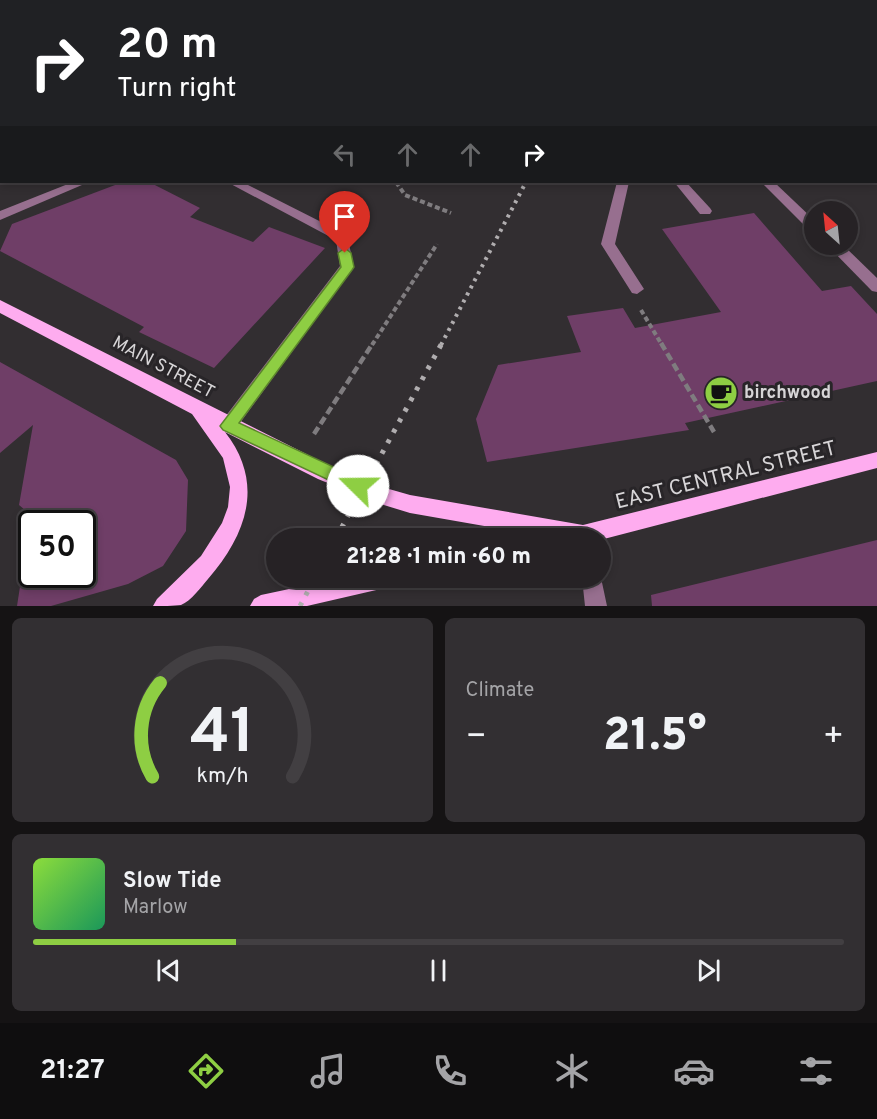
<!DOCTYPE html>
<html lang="en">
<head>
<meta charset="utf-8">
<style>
	body { margin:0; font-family:Overpass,sans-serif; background:#322f32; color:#f1f3f6; height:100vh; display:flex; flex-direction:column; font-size:22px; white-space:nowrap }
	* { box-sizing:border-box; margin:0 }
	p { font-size:20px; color:#a4a4a7 }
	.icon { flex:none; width:33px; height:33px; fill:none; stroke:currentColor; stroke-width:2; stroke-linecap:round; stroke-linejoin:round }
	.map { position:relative; height:606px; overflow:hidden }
	.panel { display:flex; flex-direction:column; gap:12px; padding:12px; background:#151314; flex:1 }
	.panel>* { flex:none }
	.banner { position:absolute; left:0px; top:0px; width:878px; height:183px; box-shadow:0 3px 9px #0003,0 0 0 2px #423f42; background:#202124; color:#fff; overflow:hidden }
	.needle { width:39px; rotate:333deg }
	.buttons { position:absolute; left:804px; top:201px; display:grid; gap:12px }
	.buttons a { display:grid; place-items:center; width:54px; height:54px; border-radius:50%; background:#262225; box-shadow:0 3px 9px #0003,0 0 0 2px #423f42; font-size:30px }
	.speed { position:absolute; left:18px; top:510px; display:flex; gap:12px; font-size:30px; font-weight:700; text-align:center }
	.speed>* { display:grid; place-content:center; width:78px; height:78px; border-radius:50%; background:#262225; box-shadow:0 3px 9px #0003,0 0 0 2px #423f42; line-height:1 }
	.speed .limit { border:3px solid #111; border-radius:9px; background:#fff; color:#111 }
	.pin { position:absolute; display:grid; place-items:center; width:51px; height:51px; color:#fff; margin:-62px -26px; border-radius:50% 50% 50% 0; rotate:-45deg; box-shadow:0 0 6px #0007 }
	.pin .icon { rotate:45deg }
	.me { position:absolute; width:66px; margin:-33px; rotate:292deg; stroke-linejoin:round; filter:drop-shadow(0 0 4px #0008) }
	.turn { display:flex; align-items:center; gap:21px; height:126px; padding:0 18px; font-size:27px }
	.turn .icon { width:78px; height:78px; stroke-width:2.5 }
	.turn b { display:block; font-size:42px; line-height:51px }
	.lanes { display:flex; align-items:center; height:57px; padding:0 18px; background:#0003; justify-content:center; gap:30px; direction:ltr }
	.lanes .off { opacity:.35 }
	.big { font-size:45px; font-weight:800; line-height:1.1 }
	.panel .widget { flex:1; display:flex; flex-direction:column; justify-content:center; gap:9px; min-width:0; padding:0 21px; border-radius:9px; background:#322f32 }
	.panel .dial { align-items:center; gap:0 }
	.dial svg { height:156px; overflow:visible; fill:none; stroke:#423f42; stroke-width:7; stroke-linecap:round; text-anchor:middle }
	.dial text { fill:#f1f3f6; stroke:none }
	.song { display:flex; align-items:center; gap:18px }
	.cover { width:72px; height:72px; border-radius:9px; background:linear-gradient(135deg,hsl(90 70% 55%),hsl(150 70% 35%)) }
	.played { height:6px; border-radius:3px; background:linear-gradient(90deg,#8ece43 25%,#423f42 25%) }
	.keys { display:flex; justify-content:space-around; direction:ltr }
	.heat { display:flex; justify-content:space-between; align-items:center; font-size:33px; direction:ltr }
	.panel .tiles { flex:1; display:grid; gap:12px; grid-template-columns:1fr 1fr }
	.widget:last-child { grid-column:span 2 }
	.trip { position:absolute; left:266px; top:528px; width:345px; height:60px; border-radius:30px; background:#262225; box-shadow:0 3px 9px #0003,0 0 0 2px #423f42; font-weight:800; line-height:60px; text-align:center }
	.tabs { display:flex; height:96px; justify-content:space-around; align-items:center; background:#0f0e0f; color:#a4a4a7 }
	.tabs .icon { width:42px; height:42px }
	.tabs .current { color:#8ece43 }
	.tabs b { font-size:27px; color:#f1f3f6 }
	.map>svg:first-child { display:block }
	.building { fill:#6f3e67; fill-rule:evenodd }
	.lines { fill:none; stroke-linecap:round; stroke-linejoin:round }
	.path-far2 { stroke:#7f7c7f; stroke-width:2; stroke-dasharray:4 2; stroke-linecap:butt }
	.path-far1 { stroke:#7f7c7f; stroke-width:4; stroke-dasharray:5 3; stroke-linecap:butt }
	.path { stroke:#7f7c7f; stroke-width:4.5; stroke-dasharray:8 4; stroke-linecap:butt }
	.minor { fill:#976f8f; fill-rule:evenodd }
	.major { fill:#feacef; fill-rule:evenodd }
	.rail-far1 { stroke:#b0adaf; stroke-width:4; stroke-dasharray:3 5; stroke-linecap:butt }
	.rail { stroke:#b0adaf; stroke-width:5; stroke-dasharray:4 8; stroke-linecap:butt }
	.route { fill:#8ece43; stroke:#5c862c; stroke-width:1.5 }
	.labels { text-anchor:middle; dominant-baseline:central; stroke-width:6; stroke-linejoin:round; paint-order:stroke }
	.street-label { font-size:18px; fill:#d7d5d7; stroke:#282528 }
	.poi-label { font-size:18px; font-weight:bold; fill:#d7d5d7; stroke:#282528; text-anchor:start }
	.near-street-label { font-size:21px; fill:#d7d5d7; stroke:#282528 }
</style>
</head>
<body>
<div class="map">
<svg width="877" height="606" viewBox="0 0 877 606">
	<rect width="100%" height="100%" fill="#322e31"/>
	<g class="building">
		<polygon points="123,182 149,182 200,208 190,217 253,242 269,227 325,248 214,368 139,332 144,327 0,251 12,224"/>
		<polygon points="754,213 822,291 851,286 877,314 877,381 685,423 689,430 487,462 476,419 498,365 581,352 567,316 623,308 635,328 721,312 662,229"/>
		<path d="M 0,362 L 176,460 L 188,480 L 186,531 L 163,566 L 128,584 L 51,606 L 17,606 L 31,515 L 19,505 L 33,425 L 0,453 ZM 32,524 L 82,524 L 82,574 L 32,574 Z"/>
		<polygon points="877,540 877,606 652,606 651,595"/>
	</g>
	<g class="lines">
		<polyline class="path-far2" points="508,0 515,2"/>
		<g class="path-far1">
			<polyline points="396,182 405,195 451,213"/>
			<polyline points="641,310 662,345"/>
			<polyline points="372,345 437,244"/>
		</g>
		<g class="path">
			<polyline points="661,343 714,432"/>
			<polyline points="314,434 373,343"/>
		</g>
		<g class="minor">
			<polygon points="114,0 125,0 126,2 115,2"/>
			<polygon points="147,0 157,0 146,2"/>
			<polygon points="211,0 222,0 210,2"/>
			<polygon points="752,0 760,0 751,2"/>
			<rect x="0" y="64" width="2" height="6"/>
			<rect x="0" y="98" width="2" height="6"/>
			<polygon points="73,182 89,182 0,220 0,211"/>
			<polygon points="227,182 242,182 347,235 354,267 234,431 228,433 222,431 219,426 222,421 340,266 336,240"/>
			<polygon points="617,182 629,182 615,244 644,289 637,294 632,293 601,244"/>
			<polygon points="674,182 686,182 710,208 712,211 710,214 700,214"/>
			<polygon points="761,182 774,182 814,220 814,231 809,230"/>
			<polygon points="826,244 842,244 877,278 877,292 872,291"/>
			<polygon points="600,573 607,606 585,606 582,578 600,578"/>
		</g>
		<g class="major">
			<path d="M 0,300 L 332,467 L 375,485 L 410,495 L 583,525 L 877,452 L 877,468 L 600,540 L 552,538 L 410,513 L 374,502 L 318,479 L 225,432 C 265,483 247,534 208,579 C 201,587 191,601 181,605 C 174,606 161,606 153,606 L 157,599 L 201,556 L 222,523 L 228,507 L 230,487 L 223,458 L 192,414 L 0,313 Z"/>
			<polygon points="341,578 395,578 392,585 385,588 307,606 250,606 254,599 261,595"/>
		</g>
		<polyline class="rail-far1" points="441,345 526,182"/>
		<g class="rail">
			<polyline points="336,538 442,343"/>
			<polyline points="300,606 315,578"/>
		</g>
	</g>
	<polygon class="route" points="345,248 351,253 354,267 352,270 239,423 364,481 366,486 364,492 358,494 223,430 220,426 341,267 338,253"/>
	<defs>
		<symbol id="cafe-disc" viewBox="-11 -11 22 22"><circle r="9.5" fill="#8ece43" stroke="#282528"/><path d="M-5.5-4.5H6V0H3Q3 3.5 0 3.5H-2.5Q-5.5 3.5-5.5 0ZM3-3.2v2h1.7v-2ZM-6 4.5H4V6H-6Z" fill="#111"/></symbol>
	</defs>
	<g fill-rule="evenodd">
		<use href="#cafe-disc" x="702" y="374" width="38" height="38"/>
	</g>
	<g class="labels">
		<g class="street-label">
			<text transform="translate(163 368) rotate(28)">MAIN STREET</text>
		</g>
		<g class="poi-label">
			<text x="744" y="393">birchwood</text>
		</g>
		<g class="near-street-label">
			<text transform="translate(726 476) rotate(-14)">EAST CENTRAL STREET</text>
		</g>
	</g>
</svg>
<div class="buttons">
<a><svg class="needle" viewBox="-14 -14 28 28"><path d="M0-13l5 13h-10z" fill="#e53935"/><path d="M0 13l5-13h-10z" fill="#a4a4a7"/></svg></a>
</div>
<div class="speed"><div class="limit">50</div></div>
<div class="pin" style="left:345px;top:253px;background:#d93025"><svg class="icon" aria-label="arrive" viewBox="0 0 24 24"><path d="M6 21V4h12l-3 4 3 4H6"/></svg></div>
<svg class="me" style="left:358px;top:486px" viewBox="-20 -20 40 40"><circle r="19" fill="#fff"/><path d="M0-13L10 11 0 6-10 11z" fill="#8ece43"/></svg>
<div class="trip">21:28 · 1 min · 60 m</div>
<div class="banner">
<div class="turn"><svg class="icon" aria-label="right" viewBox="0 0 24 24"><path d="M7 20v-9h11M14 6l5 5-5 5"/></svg><div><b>20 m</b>Turn right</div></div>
<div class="lanes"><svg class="icon off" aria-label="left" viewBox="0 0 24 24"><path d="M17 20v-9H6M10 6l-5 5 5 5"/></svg><svg class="icon off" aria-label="ahead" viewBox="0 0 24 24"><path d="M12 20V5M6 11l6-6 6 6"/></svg><svg class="icon off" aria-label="ahead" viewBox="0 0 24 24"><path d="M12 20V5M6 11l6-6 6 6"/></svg><svg class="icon" aria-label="right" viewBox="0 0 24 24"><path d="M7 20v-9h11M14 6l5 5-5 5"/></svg></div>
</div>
</div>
<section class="panel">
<div class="tiles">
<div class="widget dial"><svg viewBox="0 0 100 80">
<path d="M14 69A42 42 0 1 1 86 69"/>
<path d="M14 69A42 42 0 0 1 18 21" stroke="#8ece43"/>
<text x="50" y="56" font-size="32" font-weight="700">41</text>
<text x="50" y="72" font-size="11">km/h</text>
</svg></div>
<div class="widget"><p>Climate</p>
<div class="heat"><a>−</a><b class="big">21.5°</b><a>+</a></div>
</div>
<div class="widget">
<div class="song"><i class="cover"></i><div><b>Slow Tide</b><p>Marlow</p></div></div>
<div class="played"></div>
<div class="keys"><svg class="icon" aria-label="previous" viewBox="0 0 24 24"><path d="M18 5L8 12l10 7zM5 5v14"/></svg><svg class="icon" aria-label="pause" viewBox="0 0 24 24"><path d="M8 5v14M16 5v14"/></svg><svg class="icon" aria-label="next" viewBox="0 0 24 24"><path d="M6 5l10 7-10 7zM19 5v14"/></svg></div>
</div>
</div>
</section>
<nav class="tabs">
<b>21:27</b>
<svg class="icon current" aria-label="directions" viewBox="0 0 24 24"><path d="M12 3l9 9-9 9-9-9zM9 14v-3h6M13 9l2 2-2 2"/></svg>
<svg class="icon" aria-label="music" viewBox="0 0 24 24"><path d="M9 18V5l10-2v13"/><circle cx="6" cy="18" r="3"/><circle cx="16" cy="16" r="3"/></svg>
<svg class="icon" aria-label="phone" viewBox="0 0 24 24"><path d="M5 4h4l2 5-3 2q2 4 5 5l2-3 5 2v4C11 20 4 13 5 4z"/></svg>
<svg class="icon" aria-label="climate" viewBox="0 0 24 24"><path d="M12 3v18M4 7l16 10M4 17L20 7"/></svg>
<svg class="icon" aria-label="car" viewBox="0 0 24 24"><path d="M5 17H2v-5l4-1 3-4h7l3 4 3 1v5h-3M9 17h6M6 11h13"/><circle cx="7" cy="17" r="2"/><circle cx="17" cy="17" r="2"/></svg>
<svg class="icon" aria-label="filters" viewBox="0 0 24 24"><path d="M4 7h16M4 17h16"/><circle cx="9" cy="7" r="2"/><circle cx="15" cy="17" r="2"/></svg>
</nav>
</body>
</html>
